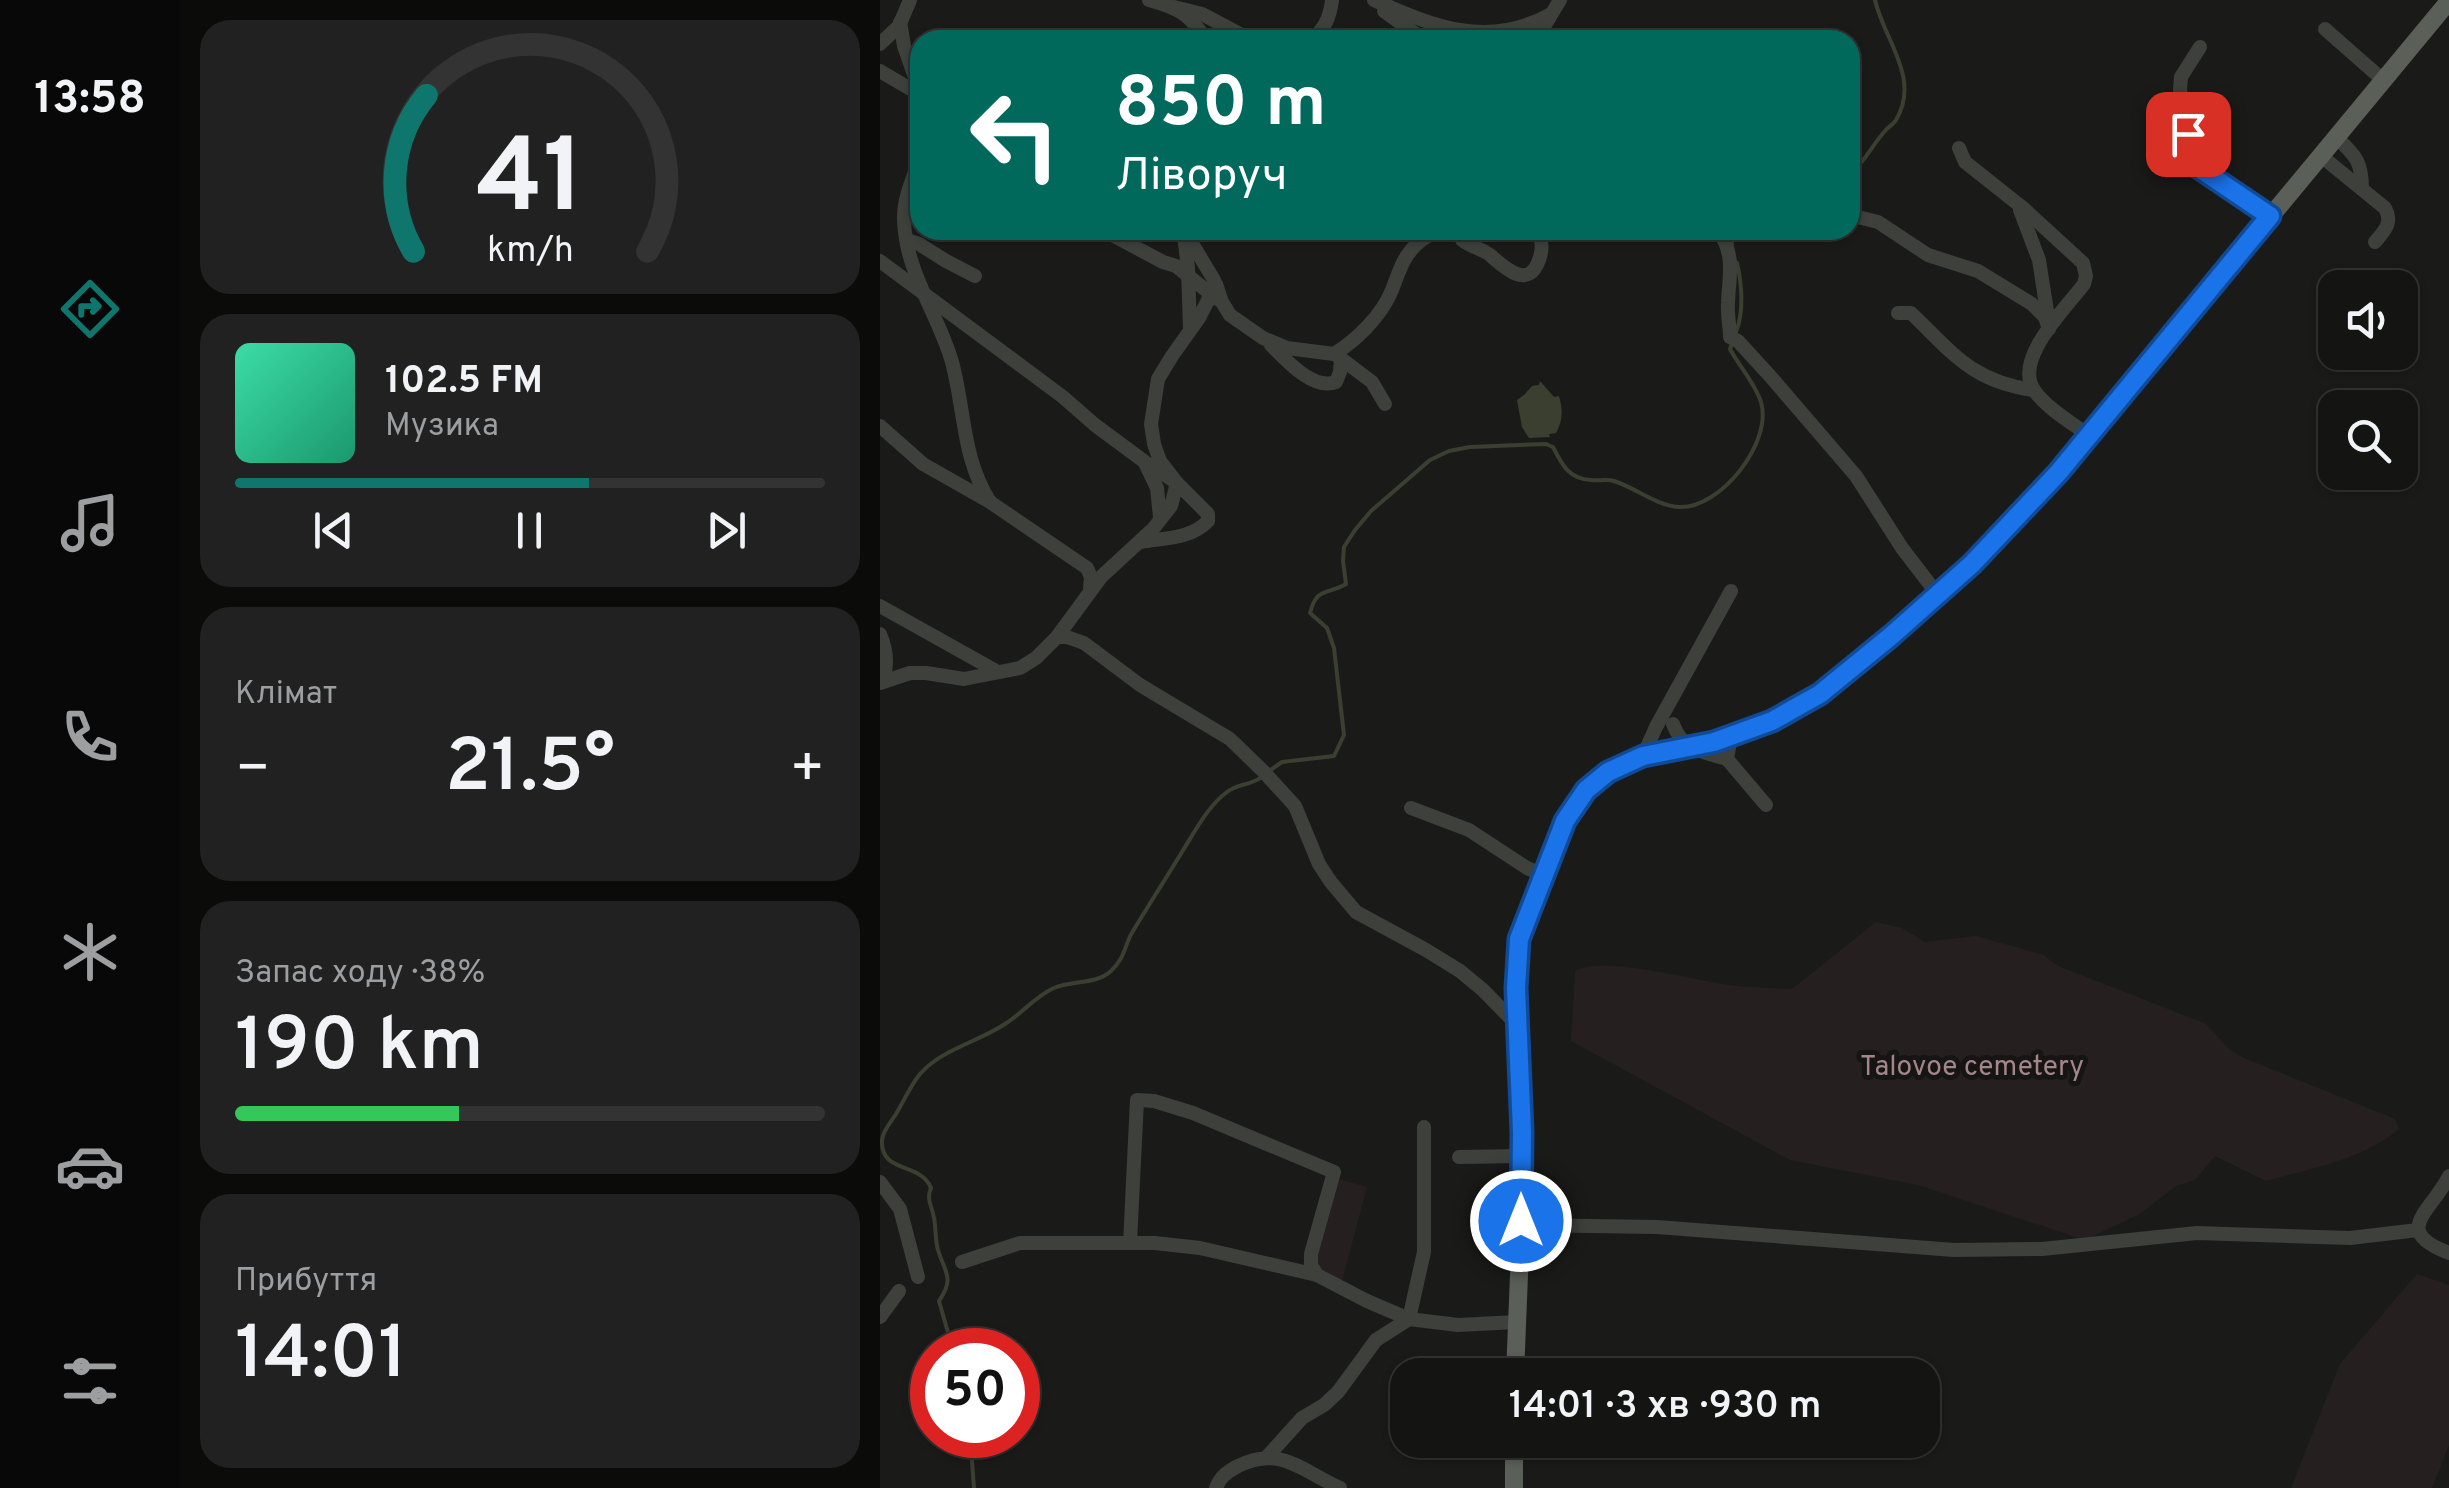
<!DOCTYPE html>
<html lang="uk">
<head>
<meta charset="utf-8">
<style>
	body { margin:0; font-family:Overpass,sans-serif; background:#212121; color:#f1f3f6; height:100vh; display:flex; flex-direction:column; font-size:38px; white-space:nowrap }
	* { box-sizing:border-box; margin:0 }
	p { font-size:32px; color:#9d9ea0 }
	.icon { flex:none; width:55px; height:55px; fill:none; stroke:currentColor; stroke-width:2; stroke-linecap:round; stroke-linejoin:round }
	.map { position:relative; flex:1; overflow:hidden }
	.sheet { display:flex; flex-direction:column; gap:20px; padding:20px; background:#0b0b0a; width:700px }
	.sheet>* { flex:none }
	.top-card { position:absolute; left:30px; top:30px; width:950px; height:210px; border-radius:30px; box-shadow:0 2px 8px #0004,0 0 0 2px #333; background:#00695c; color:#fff; overflow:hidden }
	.fabs { position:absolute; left:1438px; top:270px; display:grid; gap:20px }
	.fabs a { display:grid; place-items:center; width:100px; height:100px; border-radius:20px; background:#141413; box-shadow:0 2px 8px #0004,0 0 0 2px #333; font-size:50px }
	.speed { position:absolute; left:30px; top:1328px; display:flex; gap:20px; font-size:50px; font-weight:700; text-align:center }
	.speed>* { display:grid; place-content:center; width:130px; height:130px; border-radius:50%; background:#141413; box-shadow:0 2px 8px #0004,0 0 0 2px #333; line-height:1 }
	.speed .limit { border:15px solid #d22; background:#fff; color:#111 }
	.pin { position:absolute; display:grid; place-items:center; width:85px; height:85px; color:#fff; margin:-42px; border-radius:20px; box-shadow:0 5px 15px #0006 }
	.me { position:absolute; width:110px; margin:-55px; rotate:0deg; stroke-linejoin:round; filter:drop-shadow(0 0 8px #0008) }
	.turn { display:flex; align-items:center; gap:35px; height:210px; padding:0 40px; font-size:45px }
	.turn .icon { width:130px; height:130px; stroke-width:2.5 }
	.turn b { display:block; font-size:70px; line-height:85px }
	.big { font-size:75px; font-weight:600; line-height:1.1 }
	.sheet .card { flex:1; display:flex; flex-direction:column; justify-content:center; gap:15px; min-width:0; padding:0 35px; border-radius:30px; background:#212121 }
	.sheet .dial { align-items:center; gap:0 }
	.dial svg { height:260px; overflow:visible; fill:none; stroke:#333; stroke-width:7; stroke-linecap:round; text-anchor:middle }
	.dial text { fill:#f1f3f6; stroke:none }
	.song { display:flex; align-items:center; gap:30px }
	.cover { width:120px; height:120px; border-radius:15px; background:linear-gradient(135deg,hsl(160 70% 55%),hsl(160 70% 35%)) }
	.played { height:10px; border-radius:5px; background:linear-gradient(90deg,#0f766e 60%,#333 60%) }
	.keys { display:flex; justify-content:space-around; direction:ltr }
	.heat { display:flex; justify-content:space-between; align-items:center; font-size:55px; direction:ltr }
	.charge { height:15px; border-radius:8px; background:linear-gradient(90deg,#34c759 38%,#333 0) }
	.trip { position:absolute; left:510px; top:1358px; width:550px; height:100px; border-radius:30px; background:#141413; box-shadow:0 2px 8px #0004,0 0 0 2px #333; font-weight:600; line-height:100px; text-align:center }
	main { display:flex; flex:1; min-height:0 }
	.menu { display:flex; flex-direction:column; width:180px; justify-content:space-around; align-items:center; background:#080808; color:#9d9ea0 }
	.menu .icon { width:70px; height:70px }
	.menu .current { color:#0f766e }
	.menu b { font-size:45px; color:#f1f3f6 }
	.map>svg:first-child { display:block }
	.green { fill:#261f20 }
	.water { fill:#3b3f30 }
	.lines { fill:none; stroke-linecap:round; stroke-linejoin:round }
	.stream { stroke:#3b3f30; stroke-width:4 }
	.minor { stroke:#3d403b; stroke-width:14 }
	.major { stroke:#5a5f57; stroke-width:18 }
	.route-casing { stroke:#114b97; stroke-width:25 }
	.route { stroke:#1a73e8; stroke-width:18 }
	.labels { text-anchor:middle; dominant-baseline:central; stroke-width:10; stroke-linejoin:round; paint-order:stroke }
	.park-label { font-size:28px; fill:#a48589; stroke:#151614 }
</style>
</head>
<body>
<main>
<nav class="menu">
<b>13:58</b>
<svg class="icon current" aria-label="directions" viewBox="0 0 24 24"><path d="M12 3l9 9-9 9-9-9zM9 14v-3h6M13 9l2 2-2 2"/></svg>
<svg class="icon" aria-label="music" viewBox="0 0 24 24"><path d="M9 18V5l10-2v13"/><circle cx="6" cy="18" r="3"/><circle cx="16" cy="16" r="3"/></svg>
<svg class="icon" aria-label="phone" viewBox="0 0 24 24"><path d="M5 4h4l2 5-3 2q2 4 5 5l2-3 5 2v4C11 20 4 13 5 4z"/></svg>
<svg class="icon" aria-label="climate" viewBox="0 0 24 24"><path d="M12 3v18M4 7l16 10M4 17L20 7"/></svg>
<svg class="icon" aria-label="car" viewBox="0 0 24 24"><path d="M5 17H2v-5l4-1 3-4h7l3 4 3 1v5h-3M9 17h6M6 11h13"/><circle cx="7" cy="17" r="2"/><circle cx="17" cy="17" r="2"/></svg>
<svg class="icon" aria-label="filters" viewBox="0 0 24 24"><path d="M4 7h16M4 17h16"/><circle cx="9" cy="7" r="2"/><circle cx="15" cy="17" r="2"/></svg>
</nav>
<section class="sheet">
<div class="card dial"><svg viewBox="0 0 100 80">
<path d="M14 69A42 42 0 1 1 86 69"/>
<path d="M14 69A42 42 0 0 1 18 21" stroke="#0f766e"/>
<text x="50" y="56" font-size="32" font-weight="700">41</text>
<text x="50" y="72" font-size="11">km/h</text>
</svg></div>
<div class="card">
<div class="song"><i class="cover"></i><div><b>102.5 FM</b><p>Музика</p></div></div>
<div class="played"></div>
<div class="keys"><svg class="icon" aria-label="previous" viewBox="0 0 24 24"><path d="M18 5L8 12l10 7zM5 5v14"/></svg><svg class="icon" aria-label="pause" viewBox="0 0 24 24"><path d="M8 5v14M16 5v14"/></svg><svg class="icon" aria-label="next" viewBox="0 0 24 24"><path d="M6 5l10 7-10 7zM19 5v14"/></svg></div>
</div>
<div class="card"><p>Клімат</p>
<div class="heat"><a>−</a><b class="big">21.5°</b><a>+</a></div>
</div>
<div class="card"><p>Запас ходу · 38%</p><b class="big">190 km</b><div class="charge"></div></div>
<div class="card"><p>Прибуття</p><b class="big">14:01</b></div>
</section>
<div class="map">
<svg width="1569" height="1488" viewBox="0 0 1569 1488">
	<rect width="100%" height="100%" fill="#1a1b19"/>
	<g class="green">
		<path d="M 996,922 L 1022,928 L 1045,942 L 1096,936 L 1164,955 L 1176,965 L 1326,1024 L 1348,1048 L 1364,1058 L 1515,1119 L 1519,1129 C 1482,1160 1431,1168 1386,1181 L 1335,1156 L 1315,1180 L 1296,1186 L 1261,1213 L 1205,1240 L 1038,1185 L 910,1160 L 691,1041 L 695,971 C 724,955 814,981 849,985 C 870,988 891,988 912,989 Z"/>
		<polygon points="455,1178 487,1187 462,1281 439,1272 433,1254"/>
		<polygon points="1537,1274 1569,1285 1569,1445 1552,1488 1411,1488 1460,1364"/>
	</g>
	<path class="water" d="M 660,381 L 674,397 L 679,396 C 683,411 683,420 676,433 L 669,434 L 670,437 L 649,438 L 642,427 L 637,400 L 644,395 L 652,386 L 659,385 Z"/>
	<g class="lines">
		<g class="stream">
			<path d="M 970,174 C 985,162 992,145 1005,131 C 1009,126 1013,125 1016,120 C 1041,78 1004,40 995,0"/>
			<polyline points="848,230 852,244"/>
			<path d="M 856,332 C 864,312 862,284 857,263"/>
			<path d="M 389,771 L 402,762 L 454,756 L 464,735 L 454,648 L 447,628 L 430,613 C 437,586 448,595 466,584 L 463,561 L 464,547 L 475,530 L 491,511 L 550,460 L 569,451 L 590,447 L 666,444 L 673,447 C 682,465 689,479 711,480 C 719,481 727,479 734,481 C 756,488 775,505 799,507 C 840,509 893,443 881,402 C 875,383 859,366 850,349 L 853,341"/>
			<path d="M 73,1350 L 59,1301 C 75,1278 65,1273 58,1250 C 55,1239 56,1228 54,1218 C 52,1206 46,1199 51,1188 C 41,1162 0,1174 2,1140 C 3,1130 11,1122 16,1114 C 24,1101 30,1086 40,1074 C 62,1049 98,1042 125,1024 C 143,1013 154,997 174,988 C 192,980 216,985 231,971 C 246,957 244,945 253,931 C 270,903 288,875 305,847 C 317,828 329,805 347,792 C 357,784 371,785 382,777"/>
			<polyline points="90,1435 94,1488"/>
		</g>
		<g class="minor">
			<path d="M 269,0 C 298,8 310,14 326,40"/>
			<path d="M 494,0 C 554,27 608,49 671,14"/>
			<polyline points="294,7 322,14 371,40"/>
			<polyline points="504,11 544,40"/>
			<polyline points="20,22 24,46 40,92"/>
			<polyline points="1445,29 1503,80"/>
			<path d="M 432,40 C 445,28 450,17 452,0"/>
			<polyline points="659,40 665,25 680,0"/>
			<polyline points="0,44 19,26 30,0"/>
			<polyline points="1320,47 1301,77 1300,89 1310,158 1316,166 1390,216"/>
			<polyline points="0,71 39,94"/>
			<path d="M 1456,137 C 1475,155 1482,161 1482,189"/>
			<path d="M 1079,148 L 1085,162 L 1143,208 L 1203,263 L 1206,276 L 1204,284 C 1186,308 1133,359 1154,390 C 1165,407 1192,423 1208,435"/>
			<path d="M 1440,155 L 1505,208 C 1513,223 1505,230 1495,242"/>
			<path d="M 40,157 C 34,177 24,196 24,217 C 24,270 58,313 72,362 C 85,410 82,458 110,502"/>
			<polyline points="1140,210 1159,260 1169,324"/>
			<polyline points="970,215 998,222 1048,255 1098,271 1152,304 1165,317 1169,329"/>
			<polyline points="223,230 283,262 296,266 337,299"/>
			<path d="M 580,230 L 582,240 C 591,247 602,249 610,255 C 624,267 648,291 659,260 C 663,249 663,240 656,230"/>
			<path d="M 838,230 C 856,256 849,275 848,303 C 847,315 850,326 850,337 L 858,341 L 890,376 L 976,476 L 1022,548 L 1058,595"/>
			<polyline points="304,236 308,268 310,329"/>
			<polyline points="27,240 39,244 66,261 95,276"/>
			<path d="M 0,261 L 183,397 L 215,425 L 265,462 L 297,483 L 328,514 L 328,521 C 311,539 284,538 261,542"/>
			<path d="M 336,284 L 342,302 L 350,315 L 383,338 L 407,348 L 454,354 C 477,340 502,315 512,290 C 519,272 523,256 538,243 C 543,238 552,234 558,230"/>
			<path d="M 1018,313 L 1031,313 C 1073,353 1091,381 1153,390"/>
			<path d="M 391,345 C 406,360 433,391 456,382 L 460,372 L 461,359"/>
			<polyline points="455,354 492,382 505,404"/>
			<polyline points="0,426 43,464 110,502 207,568 211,577 210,590"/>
			<polyline points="266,465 277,488 280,517"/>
			<polyline points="0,606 118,672"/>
			<path d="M 0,634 C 7,650 8,665 3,681"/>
			<polyline points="177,637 187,637 204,643 260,685 350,739 383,771 415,806 439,864 450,881 476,912 546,950 580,971 603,990 637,1025"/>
			<polyline points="0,683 30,673 46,673 84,679 140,668 156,658 177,637 221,577 273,529 291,506 297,483 280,461 274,444 271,424 278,379 292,356 319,318 333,290 334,280 304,230"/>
			<path d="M 793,724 C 802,750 824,752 847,759"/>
			<polyline points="851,736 847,759 886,805"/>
			<polyline points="763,756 776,727 851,591"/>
			<polyline points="531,808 589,830 647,868 663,875"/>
			<polyline points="579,1157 641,1156"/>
			<path d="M 1569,1176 C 1552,1211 1510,1231 1569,1253"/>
			<polyline points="0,1182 20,1209 38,1277"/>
			<polyline points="641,1225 777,1227 1074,1250 1162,1249 1317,1233 1470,1238 1538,1230"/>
			<polyline points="250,1243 257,1100 274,1101 313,1113 454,1172 431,1254 431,1265 437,1275"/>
			<polyline points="82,1262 140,1243 275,1243 320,1248 437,1275 487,1301 529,1319 578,1325 637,1322"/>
			<polyline points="0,1317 19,1291"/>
			<polyline points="386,1458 422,1418 444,1405 458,1392 496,1340 529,1319 544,1252 544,1127"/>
			<path d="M 336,1488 C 340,1477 347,1472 358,1466 C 401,1445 422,1471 460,1488"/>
		</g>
		<g class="major">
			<polyline points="635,1375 641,1225 642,1132 636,988 639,939 685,821 707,789 727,772 763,756 834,742 892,721 940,695 1011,636 1092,564 1178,473 1569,1"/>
			<polyline points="634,1440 634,1488"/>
		</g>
	</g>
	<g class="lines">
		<defs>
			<polyline id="route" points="641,1221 642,1132 636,988 639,939 685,821 706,790 728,772 763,756 834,742 892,721 940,694 1011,636 1092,564 1178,473 1390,216 1316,166 1310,158 1308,134"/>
		</defs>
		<use href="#route" class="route-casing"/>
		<use href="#route" class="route"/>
	</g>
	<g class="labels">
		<g class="park-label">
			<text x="1092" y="1068">Talovoe cemetery</text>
		</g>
	</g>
</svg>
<div class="fabs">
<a><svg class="icon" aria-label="sound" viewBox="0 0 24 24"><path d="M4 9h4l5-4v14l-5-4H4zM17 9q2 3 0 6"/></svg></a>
<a><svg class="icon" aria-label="search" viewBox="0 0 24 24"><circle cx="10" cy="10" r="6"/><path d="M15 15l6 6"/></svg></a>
</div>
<div class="speed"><div class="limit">50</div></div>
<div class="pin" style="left:1308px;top:134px;background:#d93025"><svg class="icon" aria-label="arrive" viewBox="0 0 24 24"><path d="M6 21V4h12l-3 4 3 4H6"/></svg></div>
<svg class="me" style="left:641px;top:1221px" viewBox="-20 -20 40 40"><circle r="17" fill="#1a73e8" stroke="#fff" stroke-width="3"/><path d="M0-11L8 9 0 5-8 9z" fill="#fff"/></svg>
<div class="trip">14:01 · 3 хв · 930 m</div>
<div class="top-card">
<div class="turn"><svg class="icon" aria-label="left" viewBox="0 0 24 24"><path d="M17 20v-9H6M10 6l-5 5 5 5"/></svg><div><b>850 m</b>Ліворуч</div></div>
</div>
</div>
</main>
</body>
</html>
